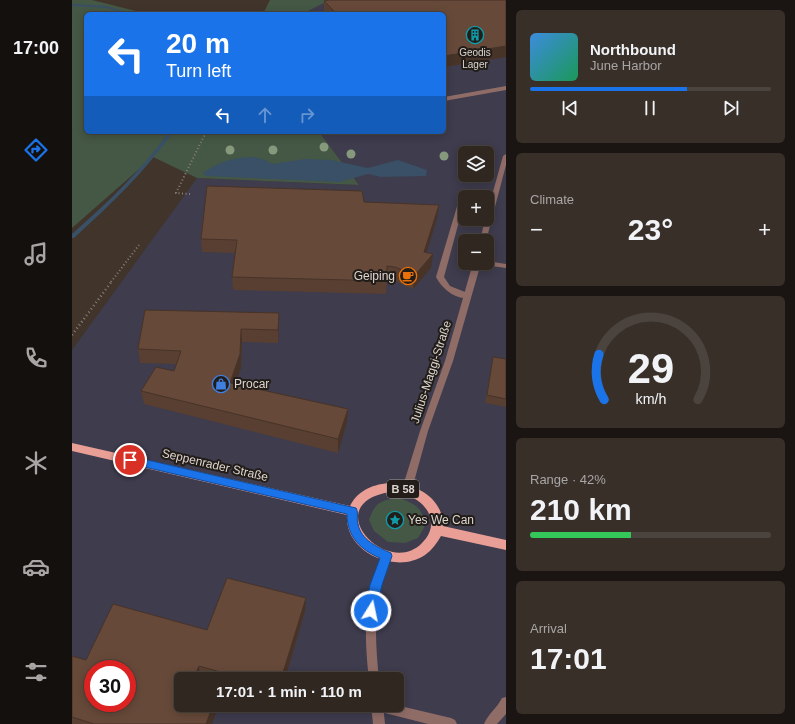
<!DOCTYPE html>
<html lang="en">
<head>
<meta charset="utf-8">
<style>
	body { margin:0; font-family:Helvetica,sans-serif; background:#382f29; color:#f1f3f6; height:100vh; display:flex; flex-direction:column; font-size:15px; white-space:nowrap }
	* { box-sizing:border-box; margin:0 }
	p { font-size:13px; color:#a8a5a5 }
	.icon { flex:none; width:22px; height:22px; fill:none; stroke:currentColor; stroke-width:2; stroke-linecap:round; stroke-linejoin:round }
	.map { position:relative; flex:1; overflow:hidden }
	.side { display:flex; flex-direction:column; gap:10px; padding:10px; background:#1a1512; width:289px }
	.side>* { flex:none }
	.hud { position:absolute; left:12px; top:12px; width:362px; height:122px; border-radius:6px; box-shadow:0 2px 10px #0003,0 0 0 1px #4b443e; background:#1a73e8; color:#fff; overflow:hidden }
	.buttons { position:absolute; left:386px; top:146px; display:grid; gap:8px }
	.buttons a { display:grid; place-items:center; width:36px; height:36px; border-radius:6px; background:#302720; box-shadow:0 2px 10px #0003,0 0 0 1px #4b443e; font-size:20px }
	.speed { position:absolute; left:12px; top:660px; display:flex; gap:8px; font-size:20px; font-weight:700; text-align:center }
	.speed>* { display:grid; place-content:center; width:52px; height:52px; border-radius:50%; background:#302720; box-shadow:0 2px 10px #0003,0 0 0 1px #4b443e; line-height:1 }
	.speed .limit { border:6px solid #d22; background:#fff; color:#111 }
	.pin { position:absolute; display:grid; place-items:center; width:34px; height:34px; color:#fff; margin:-17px; border:2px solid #fff; border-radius:50%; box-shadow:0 1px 4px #0007 }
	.me { position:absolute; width:44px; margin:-22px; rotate:10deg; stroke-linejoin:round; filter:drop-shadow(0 0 3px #0008) }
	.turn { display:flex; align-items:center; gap:14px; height:84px; padding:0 16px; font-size:18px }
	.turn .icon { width:52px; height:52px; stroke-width:2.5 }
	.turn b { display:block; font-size:28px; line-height:34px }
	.lanes { display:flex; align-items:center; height:38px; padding:0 16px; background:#0003; justify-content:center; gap:20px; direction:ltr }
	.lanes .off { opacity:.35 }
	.big { font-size:30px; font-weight:800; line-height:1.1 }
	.side .card { flex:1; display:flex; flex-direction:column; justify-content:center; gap:6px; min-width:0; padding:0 14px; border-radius:6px; background:#382f29 }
	.side .dial { align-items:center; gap:0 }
	.dial svg { height:104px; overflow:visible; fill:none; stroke:#4b443e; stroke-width:7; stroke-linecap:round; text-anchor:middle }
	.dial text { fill:#f1f3f6; stroke:none }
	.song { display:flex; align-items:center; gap:12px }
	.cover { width:48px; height:48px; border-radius:6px; background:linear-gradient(135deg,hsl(210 70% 55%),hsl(150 70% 35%)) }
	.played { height:4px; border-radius:2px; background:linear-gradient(90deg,#1a73e8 65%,#4b443e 65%) }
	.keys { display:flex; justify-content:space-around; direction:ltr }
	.heat { display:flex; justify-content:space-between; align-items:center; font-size:22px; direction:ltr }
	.charge { height:6px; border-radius:3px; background:linear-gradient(90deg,#34c759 42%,#4b443e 0) }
	.trip { position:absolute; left:102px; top:672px; width:230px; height:40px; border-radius:6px; background:#302720; box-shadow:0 2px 10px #0003,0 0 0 1px #4b443e; font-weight:800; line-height:40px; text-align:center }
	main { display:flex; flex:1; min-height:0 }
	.menu { display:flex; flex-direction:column; width:72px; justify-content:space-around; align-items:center; background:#13100d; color:#a8a5a5 }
	.menu .icon { width:28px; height:28px }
	.menu .current { color:#1a73e8 }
	.menu b { font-size:18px; color:#f1f3f6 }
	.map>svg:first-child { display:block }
	.industrial { fill:#3e3c4d; fill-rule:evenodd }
	.green { fill:#455745 }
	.water { fill:#395066 }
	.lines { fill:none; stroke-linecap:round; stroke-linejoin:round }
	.stream { fill:#395066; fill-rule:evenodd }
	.path-far1 { stroke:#8b8079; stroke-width:2; stroke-dasharray:1 2.5; stroke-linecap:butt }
	.path { stroke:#8b8079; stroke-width:2.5; stroke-dasharray:1 3; stroke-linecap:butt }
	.lane { fill:#906c67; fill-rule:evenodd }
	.street { fill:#906c67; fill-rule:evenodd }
	.primary { fill:#e99e96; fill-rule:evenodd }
	.tree { fill:#86997d }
	.wall { fill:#583f31 }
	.shaded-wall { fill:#473328 }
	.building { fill:#664939; stroke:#473328; fill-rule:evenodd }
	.route { fill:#1a73e8; stroke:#114b97 }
	.labels { text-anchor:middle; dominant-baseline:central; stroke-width:4; stroke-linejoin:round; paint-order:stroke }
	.far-poi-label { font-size:10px; fill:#ddd5cf; stroke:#221d19 }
	.shield { fill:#221d19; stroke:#a59e98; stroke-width:1 }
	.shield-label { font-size:11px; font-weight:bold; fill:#ddd5cf }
	.poi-label { font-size:12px; fill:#ddd5cf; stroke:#221d19; text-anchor:start }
	.street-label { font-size:12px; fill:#ddd5cf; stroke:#221d19 }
</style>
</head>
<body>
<main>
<nav class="menu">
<b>17:00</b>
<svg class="icon current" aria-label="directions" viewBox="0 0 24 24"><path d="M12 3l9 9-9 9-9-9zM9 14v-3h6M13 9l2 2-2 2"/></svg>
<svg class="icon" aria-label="music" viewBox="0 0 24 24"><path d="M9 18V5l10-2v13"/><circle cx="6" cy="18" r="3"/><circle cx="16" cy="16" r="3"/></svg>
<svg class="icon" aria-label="phone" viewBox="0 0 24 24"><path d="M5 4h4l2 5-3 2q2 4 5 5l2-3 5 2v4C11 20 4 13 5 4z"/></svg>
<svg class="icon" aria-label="climate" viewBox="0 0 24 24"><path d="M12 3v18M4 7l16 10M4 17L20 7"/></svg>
<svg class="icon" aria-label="car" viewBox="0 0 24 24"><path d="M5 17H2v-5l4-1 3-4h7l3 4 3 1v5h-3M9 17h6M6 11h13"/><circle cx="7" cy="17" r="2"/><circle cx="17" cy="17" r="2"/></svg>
<svg class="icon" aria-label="filters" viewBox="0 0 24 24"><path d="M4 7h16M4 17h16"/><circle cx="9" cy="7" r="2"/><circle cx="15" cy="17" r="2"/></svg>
</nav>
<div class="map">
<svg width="434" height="724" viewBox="0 0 434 724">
	<rect width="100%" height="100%" fill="#40342b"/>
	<path class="industrial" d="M 258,0 L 434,0 L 434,724 L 0,724 L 0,350 L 125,178 L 287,185 L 247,132 L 372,132 L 372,14 L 230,14 ZM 393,153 L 415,153 L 415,175 L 393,175 ZM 393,197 L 415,197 L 415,219 L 393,219 ZM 393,241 L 415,241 L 415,263 L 393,263 ZM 21,669 L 55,669 L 55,703 L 21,703 ZM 109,679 L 325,679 L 325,705 L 109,705 Z"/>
	<g class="green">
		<polygon points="0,0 20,0 76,14 14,14 14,132 247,132 287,185 125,178 81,157 0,228"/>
		<polygon points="198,0 258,0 230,14 191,14"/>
		<path d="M 327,498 C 344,504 350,507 353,526 L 346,538 L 333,543 L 316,542 L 302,531 L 297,520 C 303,502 309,500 327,498 Z"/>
	</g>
	<path class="water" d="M 181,157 L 193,160 L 200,164 L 234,159 L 259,160 L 296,168 L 326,160 L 355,170 L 354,176 L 309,177 L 296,174 L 267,182 L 134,176 L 131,173 C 149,161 160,158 181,157 Z"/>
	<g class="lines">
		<g class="stream">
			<polygon points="0,4 35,6 60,14 55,14 35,8 0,6"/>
			<path d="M 97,132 L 101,132 C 73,172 38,205 2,238 L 0,238 L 0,234 C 35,203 69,171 97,132 Z"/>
		</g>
		<g class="path-far1">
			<polyline points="118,194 104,193 134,132"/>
			<polyline points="39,282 67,245"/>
		</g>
		<polyline class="path" points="0,335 40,281"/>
		<g class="lane">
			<polygon points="434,86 434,90 372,101 372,97"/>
			<path d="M 389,201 L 392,203 L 372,277 L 378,286 L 398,294 L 399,296 L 398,298 C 384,300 370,289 364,277 L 386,203 Z"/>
			<polygon points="415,261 434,264 434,268 412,265 411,263 415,263"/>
			<path d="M 434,697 L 434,714 L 425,724 L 412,724 C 416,714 425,708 430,698 Z"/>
			<polygon points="300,705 324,705 379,718 383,720 385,724 356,724 305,711 301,710"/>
		</g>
		<g class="street">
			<polygon points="434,154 434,165 414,241 408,241 413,219 415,219 415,213 431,156"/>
			<polygon points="401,263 409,263 381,361 356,431 340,489 338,492 335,493 332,492 330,489 348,431 373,361"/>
			<path d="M 315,552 L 318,553 L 320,556 C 317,564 313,571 311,579 C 301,612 304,646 307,679 L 297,679 C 292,634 291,595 312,553 Z"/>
			<polygon points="299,705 311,705 313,724 301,724"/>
		</g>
		<path class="primary" d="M 0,443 L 278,506 C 297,467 372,481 371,526 L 434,540 L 434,550 L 369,536 C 365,543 360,550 353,555 C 324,575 272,552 275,515 L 0,451 ZM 318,492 C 323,492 328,492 333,494 C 356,502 369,524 350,543 C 315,579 245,504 318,492 Z"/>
	</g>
	<g class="tree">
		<circle cx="252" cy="147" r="4.5"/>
		<circle cx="158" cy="150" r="4.5"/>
		<circle cx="201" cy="150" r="4.5"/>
		<circle cx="279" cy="154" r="4.5"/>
		<circle cx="372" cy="156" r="4.5"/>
	</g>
	<g class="wall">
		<polygon points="257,0 434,0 434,57 372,67 372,14 254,14 252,12 252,1"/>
		<polygon points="367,205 365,218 354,252 359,268 341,289 321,280 315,280 314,294 161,290 160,277 163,253 130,252 129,239"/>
		<polygon points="73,310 207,326 206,343 170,342 169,368 163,384 276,409 275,422 266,453 72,404 69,391 102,371 104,364 68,363 66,349"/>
		<polygon points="421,357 434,359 434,407 413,403"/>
		<polygon points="233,611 213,679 132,679 128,678 128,679 109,679 140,724 0,724 0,656 14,660 135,630"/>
	</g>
	<g class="shaded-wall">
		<polygon points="434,46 434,57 372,67 372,56"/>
		<polygon points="367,205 365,218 351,265 352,252"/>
		<polygon points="361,254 359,268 341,289 343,275"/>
		<polygon points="207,313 207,326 206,343 206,330"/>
		<polygon points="169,329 170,342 169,368 159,397 158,383"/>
		<polygon points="276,409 275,422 266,453 266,439"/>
		<polygon points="234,598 233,611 213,679 209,679"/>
		<polygon points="127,666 128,679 121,679"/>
		<polygon points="141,705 147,705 140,724 134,724"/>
	</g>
	<g class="building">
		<polygon points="257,0 434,0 434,46 372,56 372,14 265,14 252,1"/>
		<polygon points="135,186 290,191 292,202 367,205 352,252 361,254 343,275 323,267 315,266 315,281 160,277 165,240 129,239"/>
		<polygon points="73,310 207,313 206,330 169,329 168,354 158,383 276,409 266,439 69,391 84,367 102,371 109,351 66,349"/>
		<polygon points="421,357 434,359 434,399 415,395"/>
		<path d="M 155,578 L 234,598 L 209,679 L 173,679 L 127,666 L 121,679 L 109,679 L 109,705 L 141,705 L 134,724 L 22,724 L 0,717 L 0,656 L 14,660 L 41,604 L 135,630 ZM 21,669 L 55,669 L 55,703 L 21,703 Z"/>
	</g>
	<path class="route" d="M 58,456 L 284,508 C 287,513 284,519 286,524 C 289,540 305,547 319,553 L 320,556 L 310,585 L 303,615 L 299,616 L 295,615 L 293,611 L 298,585 L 308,558 C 289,550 275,537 275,514 L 55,463 L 53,460 L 55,457 Z"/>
	<defs>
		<symbol id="building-ring" viewBox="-11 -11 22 22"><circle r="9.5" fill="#221d19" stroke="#0f9aa8" stroke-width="1.5"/><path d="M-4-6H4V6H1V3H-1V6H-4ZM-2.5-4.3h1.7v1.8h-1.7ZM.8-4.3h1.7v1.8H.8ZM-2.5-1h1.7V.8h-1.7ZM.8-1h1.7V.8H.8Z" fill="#0f9aa8"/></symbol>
		<symbol id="cafe-ring" viewBox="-11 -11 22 22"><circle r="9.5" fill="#221d19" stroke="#e8710a" stroke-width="1.5"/><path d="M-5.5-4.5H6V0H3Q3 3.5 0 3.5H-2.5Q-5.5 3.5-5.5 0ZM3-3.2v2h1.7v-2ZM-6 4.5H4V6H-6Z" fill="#e8710a"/></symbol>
		<symbol id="shop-ring" viewBox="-11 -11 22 22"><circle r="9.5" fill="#221d19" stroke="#3f7fe0" stroke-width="1.5"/><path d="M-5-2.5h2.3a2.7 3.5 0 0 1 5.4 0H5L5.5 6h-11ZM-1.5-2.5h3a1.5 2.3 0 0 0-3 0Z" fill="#3f7fe0"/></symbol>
		<symbol id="sight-ring" viewBox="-11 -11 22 22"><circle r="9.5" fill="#221d19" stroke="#0f9aa8" stroke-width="1.5"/><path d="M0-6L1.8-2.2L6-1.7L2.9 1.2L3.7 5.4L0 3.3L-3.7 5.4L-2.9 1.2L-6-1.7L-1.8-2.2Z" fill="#0f9aa8"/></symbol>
	</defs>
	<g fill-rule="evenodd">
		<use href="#building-ring" x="393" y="25" width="20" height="20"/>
		<use href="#cafe-ring" x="326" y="266" width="20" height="20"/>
		<use href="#shop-ring" x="139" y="374" width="20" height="20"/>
		<use href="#sight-ring" x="313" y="510" width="20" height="20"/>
	</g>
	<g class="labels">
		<g class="far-poi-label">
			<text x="403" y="52">Geodis<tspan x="403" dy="12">Lager</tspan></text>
		</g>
		<rect class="shield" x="315" y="480" width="32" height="18" rx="3"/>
		<g class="shield-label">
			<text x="331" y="489">B 58</text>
		</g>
		<g class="poi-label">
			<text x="323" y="276" text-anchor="end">Geiping</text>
			<text x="162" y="384">Procar</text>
			<text x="336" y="520">Yes We Can</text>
		</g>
		<g class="street-label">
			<text transform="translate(359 372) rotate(-72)">Julius-Maggi-Straße</text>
			<text transform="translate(143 465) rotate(13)">Seppenrader Straße</text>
		</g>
	</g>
</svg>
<div class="buttons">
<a><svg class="icon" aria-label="layers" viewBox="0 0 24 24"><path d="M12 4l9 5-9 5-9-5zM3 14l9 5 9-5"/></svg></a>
<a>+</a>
<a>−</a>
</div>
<div class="speed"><div class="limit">30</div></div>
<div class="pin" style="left:58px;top:460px;background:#d93025"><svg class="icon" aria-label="arrive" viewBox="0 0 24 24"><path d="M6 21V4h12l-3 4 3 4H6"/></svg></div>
<svg class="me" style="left:299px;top:611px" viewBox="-20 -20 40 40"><circle r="17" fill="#1a73e8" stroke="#fff" stroke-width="3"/><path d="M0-11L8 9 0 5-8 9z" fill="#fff"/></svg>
<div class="trip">17:01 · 1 min · 110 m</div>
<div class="hud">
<div class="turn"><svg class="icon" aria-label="left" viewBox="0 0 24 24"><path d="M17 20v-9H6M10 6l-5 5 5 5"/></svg><div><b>20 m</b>Turn left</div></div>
<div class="lanes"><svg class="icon" aria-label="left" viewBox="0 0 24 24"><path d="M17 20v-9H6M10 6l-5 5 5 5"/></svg><svg class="icon off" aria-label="ahead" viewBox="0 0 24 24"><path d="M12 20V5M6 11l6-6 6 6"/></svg><svg class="icon off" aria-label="right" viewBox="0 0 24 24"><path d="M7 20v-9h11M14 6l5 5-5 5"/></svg></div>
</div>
</div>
<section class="side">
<div class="card">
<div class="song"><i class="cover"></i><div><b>Northbound</b><p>June Harbor</p></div></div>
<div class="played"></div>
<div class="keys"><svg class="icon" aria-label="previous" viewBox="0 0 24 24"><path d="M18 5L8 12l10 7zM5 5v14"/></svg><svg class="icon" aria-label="pause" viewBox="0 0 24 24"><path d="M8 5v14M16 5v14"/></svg><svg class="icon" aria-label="next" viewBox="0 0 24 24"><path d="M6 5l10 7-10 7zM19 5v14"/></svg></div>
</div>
<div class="card"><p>Climate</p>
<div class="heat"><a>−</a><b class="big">23°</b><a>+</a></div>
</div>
<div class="card dial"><svg viewBox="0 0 100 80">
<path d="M14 69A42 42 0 1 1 86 69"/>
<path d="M14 69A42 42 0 0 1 10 34" stroke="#1a73e8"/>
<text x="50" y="56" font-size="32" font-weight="700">29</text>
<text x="50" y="72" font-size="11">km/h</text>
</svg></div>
<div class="card"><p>Range · 42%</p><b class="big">210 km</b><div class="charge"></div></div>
<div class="card"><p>Arrival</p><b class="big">17:01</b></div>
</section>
</main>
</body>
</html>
